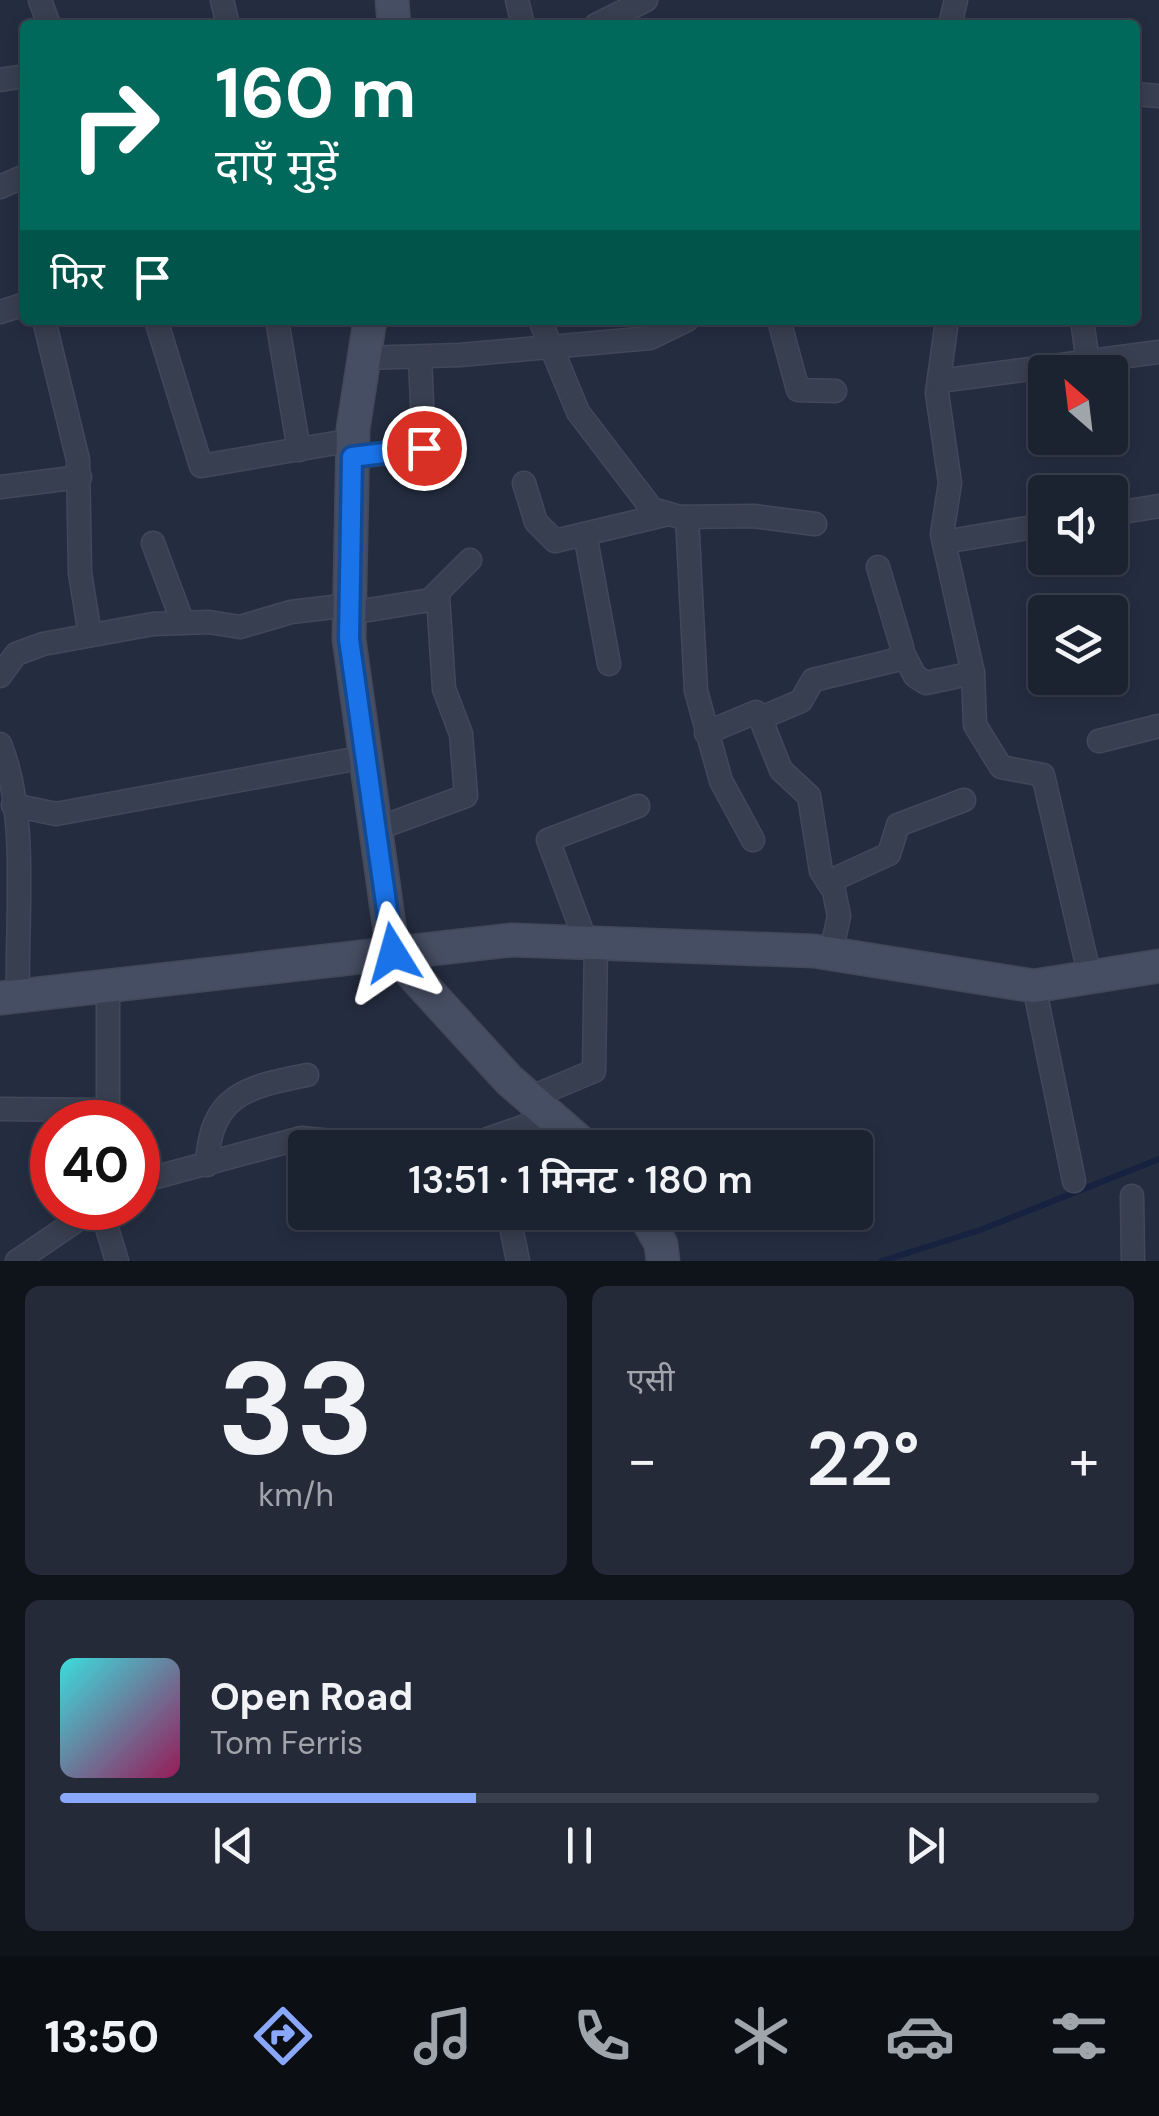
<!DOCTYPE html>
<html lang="hi">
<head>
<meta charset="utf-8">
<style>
	body { margin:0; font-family:"DM Sans","Noto Sans Devanagari",sans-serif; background:#242a38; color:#f1f3f6; height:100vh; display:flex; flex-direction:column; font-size:38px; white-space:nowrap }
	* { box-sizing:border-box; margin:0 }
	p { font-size:32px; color:#a0a4ab }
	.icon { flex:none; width:55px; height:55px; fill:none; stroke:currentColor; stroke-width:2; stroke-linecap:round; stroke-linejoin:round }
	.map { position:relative; height:1261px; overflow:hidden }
	.panel { display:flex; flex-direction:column; gap:25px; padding:25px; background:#0f131a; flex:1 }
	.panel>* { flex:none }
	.guide { position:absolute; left:20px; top:20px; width:1120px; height:305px; border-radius:10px; box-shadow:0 5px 15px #0003,0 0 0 2px #393f4c; background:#00695c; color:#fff; overflow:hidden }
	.needle { width:65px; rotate:332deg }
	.tools { position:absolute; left:1028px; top:355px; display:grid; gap:20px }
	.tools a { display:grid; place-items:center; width:100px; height:100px; border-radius:10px; background:#1b2230; box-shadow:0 5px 15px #0003,0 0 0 2px #393f4c; font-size:50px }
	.speed { position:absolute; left:30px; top:1100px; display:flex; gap:20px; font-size:50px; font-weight:700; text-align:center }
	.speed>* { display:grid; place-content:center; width:130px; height:130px; border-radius:50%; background:#1b2230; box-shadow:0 5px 15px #0003,0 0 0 2px #393f4c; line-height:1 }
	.speed .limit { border:15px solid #d22; background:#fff; color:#111 }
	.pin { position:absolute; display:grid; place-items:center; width:85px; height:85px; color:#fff; margin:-42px; border:5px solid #fff; border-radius:50%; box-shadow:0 2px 10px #0007 }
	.me { position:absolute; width:110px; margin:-55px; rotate:352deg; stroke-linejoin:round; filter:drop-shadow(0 0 8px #0008) }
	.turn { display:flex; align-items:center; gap:35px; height:210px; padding:0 30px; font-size:45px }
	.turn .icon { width:130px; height:130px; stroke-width:2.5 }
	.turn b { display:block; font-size:70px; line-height:85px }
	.then { display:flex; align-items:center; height:95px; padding:0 30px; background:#0003; gap:20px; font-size:38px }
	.big { font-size:75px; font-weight:600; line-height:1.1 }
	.panel .tile { flex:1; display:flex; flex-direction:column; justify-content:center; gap:15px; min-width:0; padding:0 35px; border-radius:15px; background:#242a38 }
	.panel .dial { align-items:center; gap:0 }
	.dial b { font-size:130px; line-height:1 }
	.song { display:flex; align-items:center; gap:30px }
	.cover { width:120px; height:120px; border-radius:15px; background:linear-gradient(135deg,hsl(180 70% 55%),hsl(330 70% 35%)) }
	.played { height:10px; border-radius:5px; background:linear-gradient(90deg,#89a8fc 40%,#393f4c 40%) }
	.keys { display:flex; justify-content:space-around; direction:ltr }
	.heat { display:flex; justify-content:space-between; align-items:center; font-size:55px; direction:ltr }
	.panel .tiles { flex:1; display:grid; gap:25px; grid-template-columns:1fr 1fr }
	.tile:last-child { grid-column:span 2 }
	.trip { position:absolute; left:288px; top:1130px; width:585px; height:100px; border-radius:10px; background:#1b2230; box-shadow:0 5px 15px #0003,0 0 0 2px #393f4c; font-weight:600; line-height:100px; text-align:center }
	.tabs { display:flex; height:160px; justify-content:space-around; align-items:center; background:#0b0e13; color:#a0a4ab }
	.tabs .icon { width:70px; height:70px }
	.tabs .selected { color:#89a8fc }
	.tabs b { font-size:45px; color:#f1f3f6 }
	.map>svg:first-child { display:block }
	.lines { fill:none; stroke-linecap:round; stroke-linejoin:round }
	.stream { stroke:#16223f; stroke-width:6 }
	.street-casing { stroke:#424859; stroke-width:25 }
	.secondary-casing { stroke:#424859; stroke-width:35 }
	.street { stroke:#383f50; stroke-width:22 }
	.secondary { stroke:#464e63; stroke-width:32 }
	.route-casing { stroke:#114b97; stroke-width:25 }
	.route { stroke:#1a73e8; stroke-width:18 }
</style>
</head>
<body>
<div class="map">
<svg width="1159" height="1261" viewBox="0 0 1159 1261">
	<rect width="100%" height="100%" fill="#242d40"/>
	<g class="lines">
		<polyline class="stream" points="882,1261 980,1230 1159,1159"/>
		<defs>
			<g id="street">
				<polyline points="40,0 49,25"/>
				<polyline points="222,0 228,25"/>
				<polyline points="517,0 523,25"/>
				<polyline points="596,25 646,0"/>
				<polyline points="950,25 956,0"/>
				<polyline points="0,80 25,76"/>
				<polyline points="1135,94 1159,96"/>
				<polyline points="0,187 25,176"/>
				<polyline points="0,312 25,304"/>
				<polyline points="44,320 78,460 80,573 90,635"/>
				<polyline points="156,320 201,466 353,440"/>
				<polyline points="277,320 299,450"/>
				<polyline points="540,320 578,412 652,509 680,517 754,516 815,524"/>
				<polyline points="779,320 798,390 835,391"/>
				<polyline points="947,320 937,393 950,483 942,534 973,673 975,725 1001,767 1043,775 1090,977"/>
				<polyline points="1082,320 1088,362"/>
				<polyline points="364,358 460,355 650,338 687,320"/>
				<polyline points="939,381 1159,352"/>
				<polyline points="352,457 424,449 420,357"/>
				<polyline points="524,483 536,522 555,541 668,514"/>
				<polyline points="0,487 80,477"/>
				<polyline points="1110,514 1159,506"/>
				<polyline points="687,517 696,691 721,781 753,840"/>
				<polyline points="585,534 609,664"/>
				<polyline points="944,542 1045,525"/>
				<polyline points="153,543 183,623"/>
				<polyline points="350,613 430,600 470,560"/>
				<polyline points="903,653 915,676 926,683 973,673"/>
				<polyline points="0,676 16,654 43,644 153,624 209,622 240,627 291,612 350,605"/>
				<polyline points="706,733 756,712"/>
				<polyline points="1099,741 1159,726"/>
				<path d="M 0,744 C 29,814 16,919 18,995"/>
				<polyline points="13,805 56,814 365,757"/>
				<polyline points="376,829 466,796 461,734 444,689 438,596"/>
				<polyline points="828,882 889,854 898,825 964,800"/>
				<polyline points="586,942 548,840 638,806"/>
				<polyline points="831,953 839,916 834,891 821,871 809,796 781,770 763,725 768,715 801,701 813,680 900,659 902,647 878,567"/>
				<polyline points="1034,986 1074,1181"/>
				<polyline points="529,1098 594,1071 596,943"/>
				<polyline points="0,1109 103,1110 108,1106 108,984"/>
				<polyline points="462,1148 551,1117"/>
				<path d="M 207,1165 C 210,1095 246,1087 307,1075"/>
				<polyline points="138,1182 301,1138 407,1148"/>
				<polyline points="1132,1196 1133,1261"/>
				<polyline points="101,1208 117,1261"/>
				<polyline points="508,1212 518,1261"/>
				<polyline points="17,1261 95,1208"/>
			</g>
			<g id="secondary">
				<polyline points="392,0 394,25"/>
				<polyline points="370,320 353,429 349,639 393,953 509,1080 587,1148"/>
				<polyline points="0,998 512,940 814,951 1034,986 1159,966"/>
				<polyline points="643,1212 661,1244 663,1261"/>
			</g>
		</defs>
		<use href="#street" class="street-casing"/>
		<use href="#secondary" class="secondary-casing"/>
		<use href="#street" class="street"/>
		<use href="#secondary" class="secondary"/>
	</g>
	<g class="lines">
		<defs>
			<polyline id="route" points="393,953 349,639 352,457 424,448"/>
		</defs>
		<use href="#route" class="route-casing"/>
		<use href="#route" class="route"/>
	</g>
</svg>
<div class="tools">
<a><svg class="needle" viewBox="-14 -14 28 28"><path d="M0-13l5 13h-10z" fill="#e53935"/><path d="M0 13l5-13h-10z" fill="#a0a4ab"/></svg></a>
<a><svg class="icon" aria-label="sound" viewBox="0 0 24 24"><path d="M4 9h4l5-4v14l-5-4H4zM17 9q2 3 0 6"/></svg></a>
<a><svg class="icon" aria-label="layers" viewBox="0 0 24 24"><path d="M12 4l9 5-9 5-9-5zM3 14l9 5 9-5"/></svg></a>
</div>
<div class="speed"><div class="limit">40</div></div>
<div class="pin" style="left:424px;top:448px;background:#d93025"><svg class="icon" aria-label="arrive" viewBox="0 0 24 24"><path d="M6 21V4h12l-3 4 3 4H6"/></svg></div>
<svg class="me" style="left:393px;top:953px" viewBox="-20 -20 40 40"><path d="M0-17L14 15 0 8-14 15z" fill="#1a73e8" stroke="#fff" stroke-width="4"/></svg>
<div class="trip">13:51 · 1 मिनट · 180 m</div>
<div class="guide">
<div class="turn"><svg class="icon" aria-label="right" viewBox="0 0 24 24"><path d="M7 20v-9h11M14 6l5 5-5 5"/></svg><div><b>160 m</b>दाएँ मुड़ें</div></div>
<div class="then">फिर<svg class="icon" aria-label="arrive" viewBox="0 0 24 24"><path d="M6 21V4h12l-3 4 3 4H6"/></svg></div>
</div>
</div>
<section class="panel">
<div class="tiles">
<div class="tile dial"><b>33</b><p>km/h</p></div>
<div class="tile"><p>एसी</p>
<div class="heat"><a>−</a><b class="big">22°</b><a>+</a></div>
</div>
<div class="tile">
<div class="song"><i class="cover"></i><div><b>Open Road</b><p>Tom Ferris</p></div></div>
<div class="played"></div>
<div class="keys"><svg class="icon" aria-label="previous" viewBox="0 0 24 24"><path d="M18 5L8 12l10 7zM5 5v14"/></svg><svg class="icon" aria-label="pause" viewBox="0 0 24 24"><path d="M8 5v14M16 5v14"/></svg><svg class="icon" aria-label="next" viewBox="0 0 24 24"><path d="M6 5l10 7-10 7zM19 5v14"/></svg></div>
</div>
</div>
</section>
<nav class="tabs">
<b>13:50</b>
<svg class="icon selected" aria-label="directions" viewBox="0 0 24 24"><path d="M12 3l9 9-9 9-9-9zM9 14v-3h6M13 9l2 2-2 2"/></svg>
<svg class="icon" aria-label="music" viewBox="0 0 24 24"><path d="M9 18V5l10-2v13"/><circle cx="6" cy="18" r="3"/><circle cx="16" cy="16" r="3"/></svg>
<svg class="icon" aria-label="phone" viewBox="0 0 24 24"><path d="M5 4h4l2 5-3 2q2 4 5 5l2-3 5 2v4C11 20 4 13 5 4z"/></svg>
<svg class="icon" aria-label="climate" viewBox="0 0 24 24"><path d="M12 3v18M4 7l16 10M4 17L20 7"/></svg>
<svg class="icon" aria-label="car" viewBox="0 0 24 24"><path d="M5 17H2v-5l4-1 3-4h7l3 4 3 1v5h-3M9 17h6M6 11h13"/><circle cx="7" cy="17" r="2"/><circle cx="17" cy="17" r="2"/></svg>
<svg class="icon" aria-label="filters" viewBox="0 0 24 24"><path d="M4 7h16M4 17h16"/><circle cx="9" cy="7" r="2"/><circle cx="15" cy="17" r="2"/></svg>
</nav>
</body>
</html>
